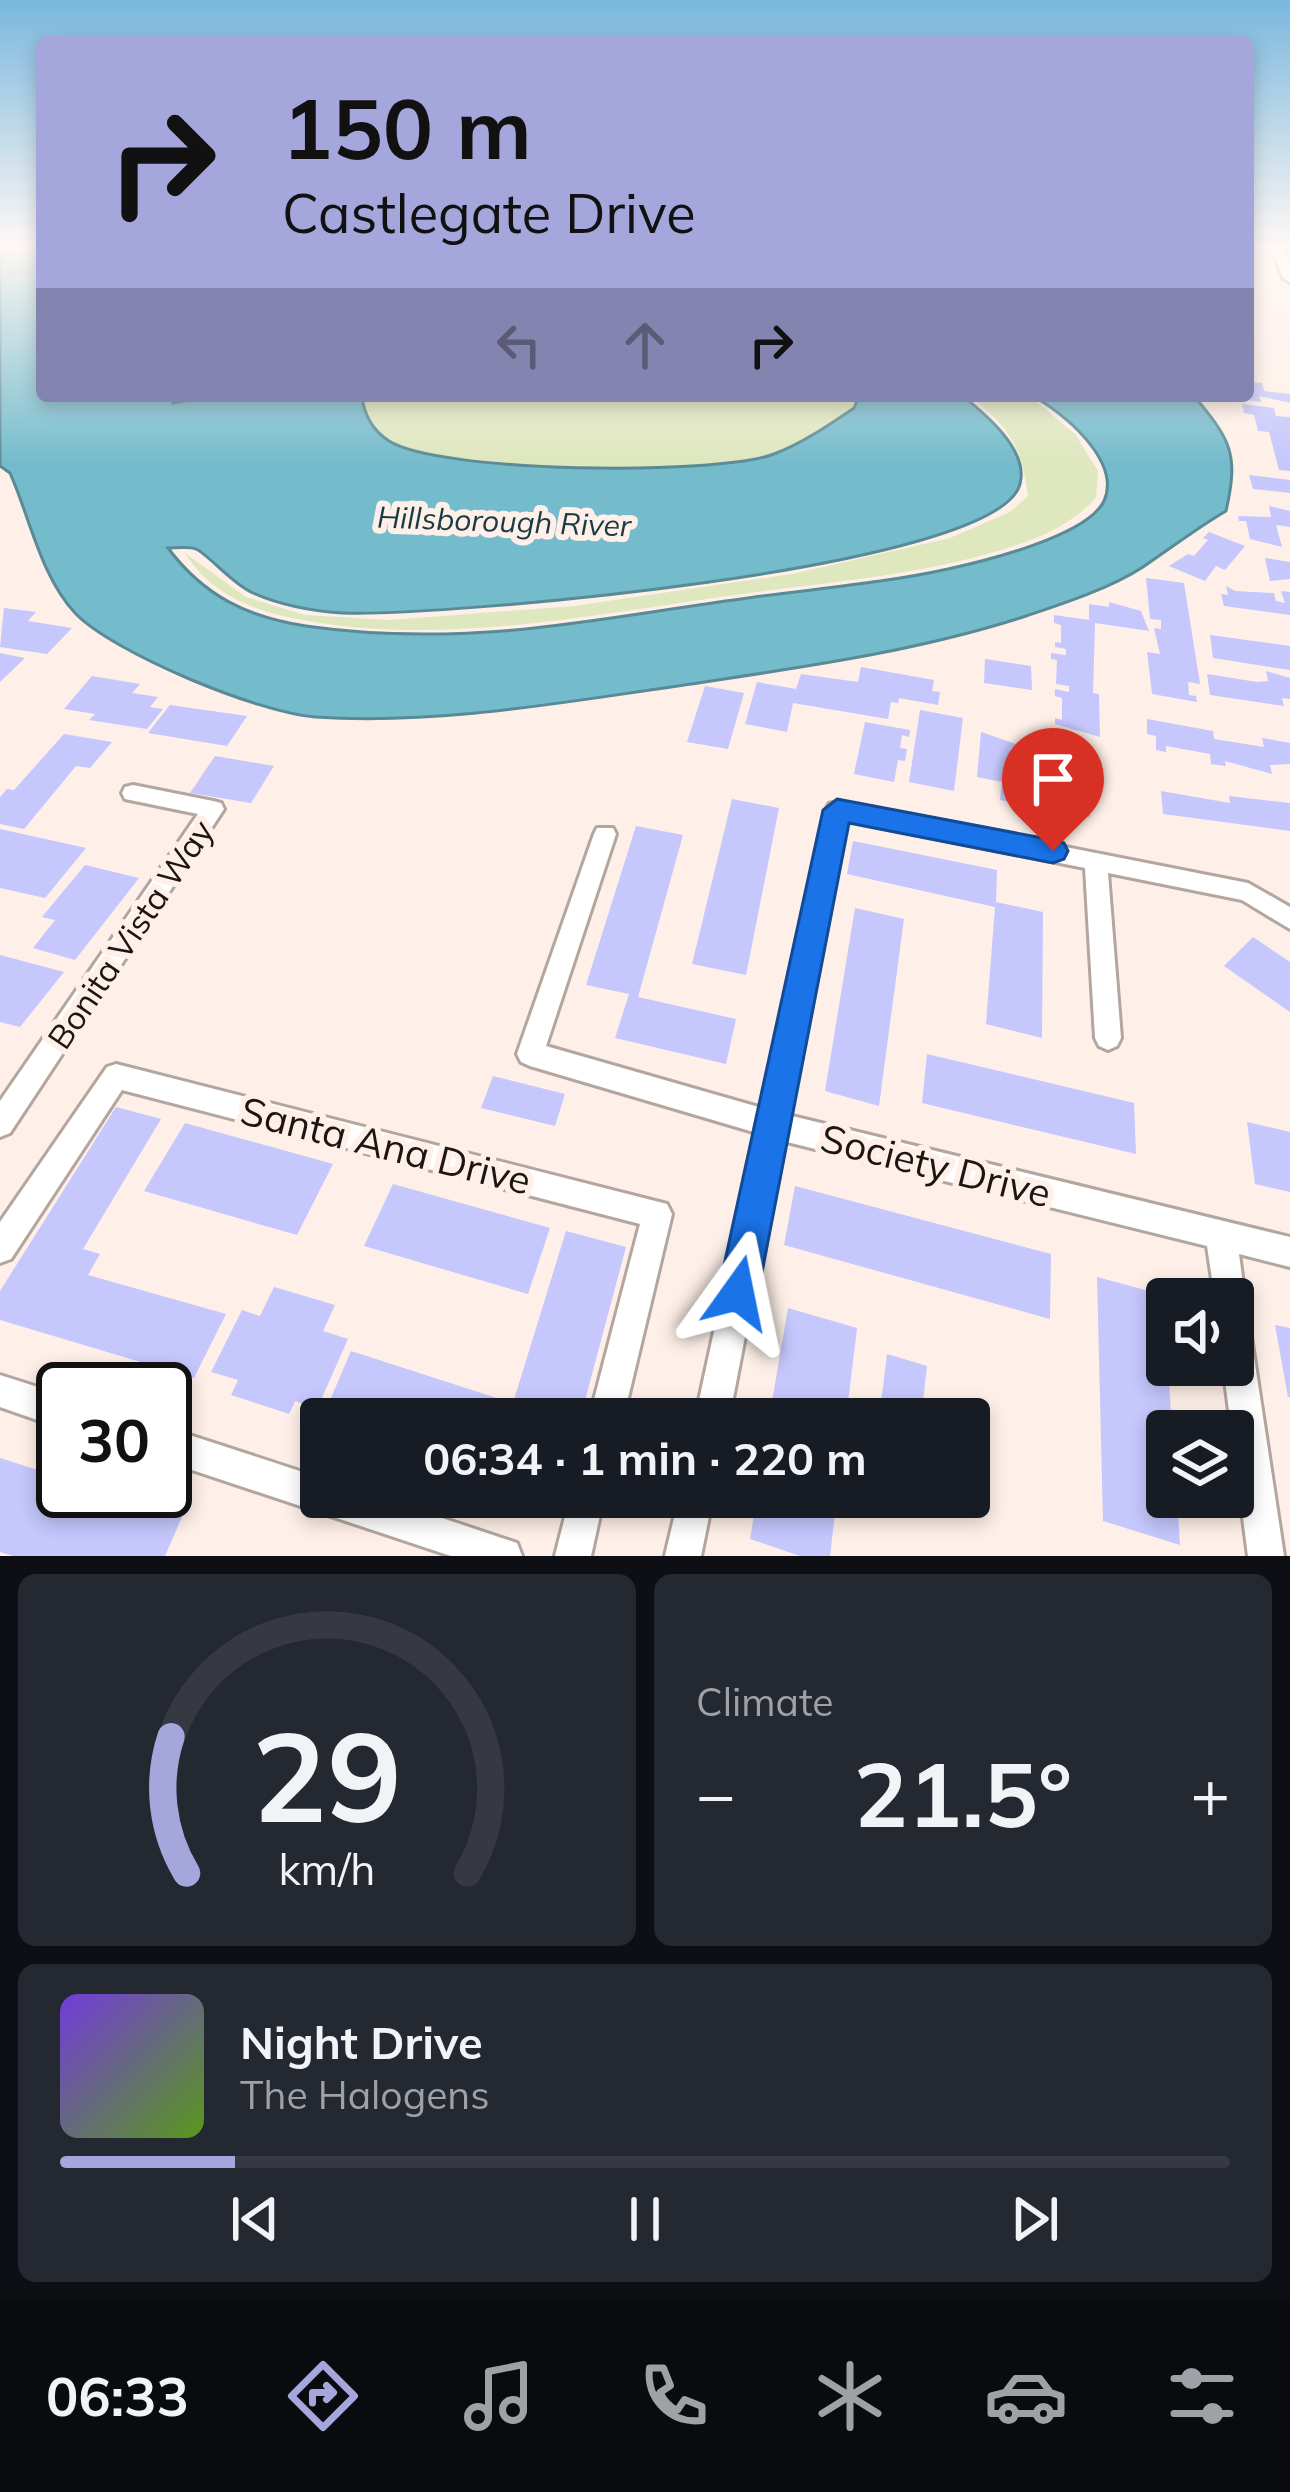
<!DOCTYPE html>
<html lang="en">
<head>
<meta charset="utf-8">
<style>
	body { margin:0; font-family:Mulish,sans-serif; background:#242831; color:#f1f3f6; height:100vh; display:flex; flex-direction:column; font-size:45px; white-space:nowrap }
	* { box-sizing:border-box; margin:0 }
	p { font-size:39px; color:#9ea1a6 }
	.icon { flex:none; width:66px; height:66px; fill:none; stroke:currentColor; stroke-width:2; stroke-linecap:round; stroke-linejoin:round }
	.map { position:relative; height:1556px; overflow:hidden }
	.side { display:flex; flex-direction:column; gap:18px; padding:18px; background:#0d0f14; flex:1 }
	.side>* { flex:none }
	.hud { position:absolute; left:36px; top:36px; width:1218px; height:366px; border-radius:12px; box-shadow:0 6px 18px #0003; background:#a5a6dc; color:#111; overflow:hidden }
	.buttons { position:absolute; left:1146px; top:1278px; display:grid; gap:24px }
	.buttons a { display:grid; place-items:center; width:108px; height:108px; border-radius:12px; background:#171b24; box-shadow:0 6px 18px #0003; font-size:60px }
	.speed { position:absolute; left:36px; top:1362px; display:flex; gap:24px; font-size:60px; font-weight:700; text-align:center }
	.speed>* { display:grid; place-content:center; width:156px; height:156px; border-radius:50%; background:#171b24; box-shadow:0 6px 18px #0003; line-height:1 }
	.speed .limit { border:6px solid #111; border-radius:18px; background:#fff; color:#111 }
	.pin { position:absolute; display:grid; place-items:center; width:102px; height:102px; color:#fff; margin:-123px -51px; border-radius:50% 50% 50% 0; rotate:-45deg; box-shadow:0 0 12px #0007 }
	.pin .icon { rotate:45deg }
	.me { position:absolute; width:132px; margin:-66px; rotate:12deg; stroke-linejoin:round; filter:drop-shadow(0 0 9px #0008) }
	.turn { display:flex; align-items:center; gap:42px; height:252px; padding:0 48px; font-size:54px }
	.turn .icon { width:156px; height:156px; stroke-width:2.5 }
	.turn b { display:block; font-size:84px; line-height:102px }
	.lanes { display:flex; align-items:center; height:114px; padding:0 48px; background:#0003; justify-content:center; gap:60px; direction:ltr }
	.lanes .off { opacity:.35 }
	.big { font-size:90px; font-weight:700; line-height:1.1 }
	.side .card { flex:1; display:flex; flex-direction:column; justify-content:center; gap:18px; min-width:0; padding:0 42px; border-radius:18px; background:#242831 }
	.side .dial { align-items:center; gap:0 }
	.dial svg { height:312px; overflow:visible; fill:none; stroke:#363941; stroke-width:7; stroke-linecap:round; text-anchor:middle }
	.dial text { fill:#f1f3f6; stroke:none }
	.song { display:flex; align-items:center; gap:36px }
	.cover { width:144px; height:144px; border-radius:18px; background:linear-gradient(135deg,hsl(260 70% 55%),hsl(90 70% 35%)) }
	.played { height:12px; border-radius:6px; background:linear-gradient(90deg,#a5a6dc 15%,#363941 15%) }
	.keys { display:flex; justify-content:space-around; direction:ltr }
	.heat { display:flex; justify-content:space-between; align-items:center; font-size:66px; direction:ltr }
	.side .tiles { flex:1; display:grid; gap:18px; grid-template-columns:1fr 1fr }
	.card:last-child { grid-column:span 2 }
	.trip { position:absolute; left:300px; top:1398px; width:690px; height:120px; border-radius:12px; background:#171b24; box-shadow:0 6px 18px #0003; font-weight:700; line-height:120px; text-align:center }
	.menu { display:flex; height:192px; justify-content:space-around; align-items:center; background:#090b0e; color:#9ea1a6 }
	.menu .icon { width:84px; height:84px }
	.menu .current { color:#a5a6dc }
	.menu b { font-size:54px; color:#f1f3f6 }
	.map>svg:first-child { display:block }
	.green { fill:#dee7be }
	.water { fill:#74bbcc; stroke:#598a95; stroke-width:3 }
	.building { fill:#c5c7fd }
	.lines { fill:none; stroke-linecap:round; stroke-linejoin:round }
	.minor-casing { stroke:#b3a69e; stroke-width:6 }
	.tertiary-casing { stroke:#b3a69e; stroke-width:6 }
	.minor { fill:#fff; fill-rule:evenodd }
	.tertiary { fill:#fff; fill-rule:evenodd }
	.route { fill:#1a73e8; stroke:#114b97; stroke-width:3 }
	.labels { text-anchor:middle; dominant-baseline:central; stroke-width:12; stroke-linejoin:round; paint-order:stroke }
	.far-water-label { font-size:30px; font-style:italic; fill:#193b44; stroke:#fef0e8 }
	.street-label { font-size:33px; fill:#1b1614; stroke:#fef0e8 }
	.near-street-label { font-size:39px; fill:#1b1614; stroke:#fef0e8 }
</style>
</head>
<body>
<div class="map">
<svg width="1290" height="1556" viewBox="0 0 1290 1556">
	<rect width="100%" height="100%" fill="#fef0e8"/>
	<g class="green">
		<path d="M 362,396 L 859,396 L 855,408 C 829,425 803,443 774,454 C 716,476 440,473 389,441 C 372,430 364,415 362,396 Z"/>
		<path d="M 970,396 L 1025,396 L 1038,403 L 1075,434 L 1098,471 L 1096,498 C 1076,519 1055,531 1028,541 C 938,574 837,581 742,594 C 600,613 450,646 308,621 C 259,613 211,596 185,553 L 246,597 L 305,615 L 390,620 L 574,606 L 792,574 L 950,538 L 1010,512 L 1028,496 C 1022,448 1011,429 970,396 Z"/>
	</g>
	<path class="water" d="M 0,247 L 42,247 L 42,396 L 174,396 L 173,403 L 215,396 L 362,396 C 364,415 372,430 389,441 C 440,473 715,476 774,454 C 803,443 829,425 854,408 L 859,396 L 963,396 C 986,415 1029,450 1020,484 C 999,570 434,617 342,613 C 311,611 282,606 253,593 C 232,584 209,555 196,549 C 189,546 175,548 168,548 C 204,596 247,617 306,626 C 375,636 446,636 515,630 C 591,623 666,609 741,599 C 809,589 880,584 948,569 C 985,561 1087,536 1104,501 C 1122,461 1062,411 1032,396 L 1194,396 C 1231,440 1239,454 1226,511 C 1197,528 1171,548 1143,567 C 1111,588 1062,604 1026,616 C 912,653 795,668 678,686 C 559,703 435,725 315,717 C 259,713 113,653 75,613 C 41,577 30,518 10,473 L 0,466 Z"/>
	<g class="building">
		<polygon points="1248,382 1262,383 1264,391 1290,394 1290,403 1259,396 1261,402 1238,399 1248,396"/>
		<polygon points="1242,404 1274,408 1276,416 1290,417 1290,471 1279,470 1269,432 1258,431 1254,415 1244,413"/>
		<polygon points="1249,475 1290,480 1290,493 1253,489"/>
		<polygon points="1269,506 1290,511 1290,527 1276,525 1282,547 1250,539 1246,521 1239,521 1238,516 1271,517"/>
		<polygon points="1209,532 1245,546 1225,570 1216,566 1205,581 1169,566 1188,554 1194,556 1208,540 1203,538"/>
		<polygon points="1265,558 1290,562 1290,579 1270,581"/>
		<polygon points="1146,578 1184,583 1200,684 1188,682 1189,695 1196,696 1197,702 1152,694 1147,652 1160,654 1154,628 1161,629 1161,620 1150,619"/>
		<polygon points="1226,586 1235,591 1274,593 1276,601 1285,603 1281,591 1290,592 1290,615 1224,606 1221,594 1228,595"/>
		<polygon points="1109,602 1141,611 1149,631 1095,623 1093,693 1099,694 1100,737 1055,724 1055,718 1062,720 1062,698 1055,696 1055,689 1069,692 1069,686 1056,684 1057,660 1051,659 1051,653 1066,655 1066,649 1055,647 1055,642 1061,643 1061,625 1054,623 1054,615 1089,620 1089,604 1109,607"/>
		<polygon points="4,608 36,612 28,621 72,628 47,654 0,647"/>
		<polygon points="1210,635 1290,646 1290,670 1213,658"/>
		<polygon points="0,653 25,658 0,682"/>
		<polygon points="985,659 1031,666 1032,690 984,683"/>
		<polygon points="861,667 934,680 932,691 940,692 938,705 899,698 898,703 891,702 888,719 793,703 787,732 745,724 757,682 796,689 801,674 858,682"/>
		<polygon points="1266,671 1290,678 1290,699 1282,698 1284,706 1210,695 1207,674 1257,682 1268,681"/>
		<polygon points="92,676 140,684 132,693 158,697 150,707 163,709 147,729 89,720 95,714 64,709"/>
		<polygon points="705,686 744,693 728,749 687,742"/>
		<polygon points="170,705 247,716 227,746 148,733"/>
		<polygon points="920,710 963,718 954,791 909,782"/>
		<polygon points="1147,719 1213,731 1214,739 1264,747 1262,738 1290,743 1290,764 1270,765 1272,774 1225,761 1226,766 1211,764 1210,754 1166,746 1166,752 1156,750 1156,736 1147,734"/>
		<polygon points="865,722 910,730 909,737 902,735 900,748 907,749 905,761 898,760 894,782 854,774"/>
		<polygon points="981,732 1019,745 1019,749 1011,748 1010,767 1018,768 1017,776 1010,777 1090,793 1090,817 1000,800 1002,782 977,777"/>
		<polygon points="64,734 112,742 90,768 76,766 24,829 0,824 0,797 7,789 14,790"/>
		<polygon points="215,756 274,766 251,803 190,793"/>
		<polygon points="1161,791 1230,803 1229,796 1290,803 1290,831 1163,814"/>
		<polygon points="732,799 779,808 746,975 692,964"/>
		<polygon points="636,826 683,835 638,997 736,1019 726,1064 615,1038 629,994 586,985"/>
		<polygon points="0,829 86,848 45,898 0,888"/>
		<polygon points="853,841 997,870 996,902 1043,912 1042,1038 986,1024 995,907 847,874"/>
		<polygon points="85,865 139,878 75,960 33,948 55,920 42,917"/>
		<polygon points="855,908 904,919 879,1106 825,1091"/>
		<polygon points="1253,937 1290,962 1290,1012 1224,966"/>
		<polygon points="0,955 64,972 20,1027 0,1022"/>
		<polygon points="927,1054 1134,1103 1136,1154 922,1103"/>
		<polygon points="493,1076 565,1094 555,1126 481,1108"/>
		<polygon points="116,1107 161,1119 83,1249 100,1254 88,1275 226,1314 194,1378 0,1320 0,1291"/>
		<polygon points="1247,1122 1290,1132 1290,1192 1255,1184"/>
		<polygon points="185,1123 333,1164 297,1235 144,1191"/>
		<polygon points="393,1184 550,1228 528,1294 364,1246"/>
		<polygon points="795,1186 1051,1254 1050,1319 784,1245"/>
		<polygon points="566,1231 626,1247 580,1419 508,1419"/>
		<polygon points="1097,1277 1164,1295 1172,1431 1167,1431 1167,1497 1177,1497 1180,1545 1103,1521"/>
		<polygon points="274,1287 335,1305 323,1331 348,1339 317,1409 295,1401 289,1414 231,1395 238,1380 211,1372 242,1310 260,1316"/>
		<polygon points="788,1308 857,1328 846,1419 769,1419"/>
		<polygon points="1275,1325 1290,1328 1290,1397 1288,1397"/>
		<polygon points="351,1351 503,1400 497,1419 322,1419"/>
		<polygon points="887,1354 927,1366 921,1419 879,1419"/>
		<polygon points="0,1458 63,1478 63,1491 102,1491 182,1517 165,1556 13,1556 0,1552"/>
		<polygon points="757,1497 837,1497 830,1556 800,1556 750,1539"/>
	</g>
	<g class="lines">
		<defs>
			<g id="minor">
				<polygon points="133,785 213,801 221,803 224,809 10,1133 0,1137 0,1101 198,814 125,799 122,793 125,787"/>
				<polygon points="837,802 1248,883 1290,907 1290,929 1242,900 1108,873 1121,1038 1117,1046 1108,1050 1099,1046 1095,1038 1085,868 846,820 788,1115 1290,1237 1290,1267 1239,1254 1245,1299 1239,1311 1244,1313 1249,1324 1284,1556 1248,1556 1223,1365 1233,1365 1233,1299 1215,1299 1207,1246 783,1141 729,1419 695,1419 757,1133 530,1066 521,1062 517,1054 594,834 597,828 613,828 616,834 546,1046 762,1108 826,810 829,804"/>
				<polygon points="116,1064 667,1204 672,1214 623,1419 589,1419 640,1224 122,1090 11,1259 0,1263 0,1222 107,1067"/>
				<polygon points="0,1375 63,1395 63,1429 0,1407"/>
				<polygon points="165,1427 321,1478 321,1497 379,1497 517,1543 522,1556 451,1556 165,1461"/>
				<polygon points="570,1497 604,1497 591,1556 555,1556"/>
				<polygon points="679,1497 713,1497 701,1556 665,1556"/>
			</g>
			<polygon id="tertiary" points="1271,247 1283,247 1290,263 1290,282 1283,278"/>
		</defs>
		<use href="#minor" class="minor-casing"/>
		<use href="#tertiary" class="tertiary-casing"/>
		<use href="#minor" class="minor"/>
		<use href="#tertiary" class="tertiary"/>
	</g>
	<linearGradient id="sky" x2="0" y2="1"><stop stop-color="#79b7dd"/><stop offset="0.53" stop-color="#fff8f5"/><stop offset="1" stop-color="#fff8f5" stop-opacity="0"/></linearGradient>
	<rect width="1290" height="465" fill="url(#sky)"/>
	<polygon class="route" points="837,799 1053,840 1064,843 1068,851 1064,859 1053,863 849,823 758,1293 752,1307 738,1313 724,1307 718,1293 823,810"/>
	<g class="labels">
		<g class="far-water-label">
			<text transform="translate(504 521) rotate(2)">Hillsborough River</text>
		</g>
		<g class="street-label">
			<text transform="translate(130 934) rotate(-56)">Bonita Vista Way</text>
		</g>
		<g class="near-street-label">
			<text transform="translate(386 1145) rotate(14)">Santa Ana Drive</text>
			<text transform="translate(936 1165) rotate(14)">Society Drive</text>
		</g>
	</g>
</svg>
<div class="buttons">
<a><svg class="icon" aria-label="sound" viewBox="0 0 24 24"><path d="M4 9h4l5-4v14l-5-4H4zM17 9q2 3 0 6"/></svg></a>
<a><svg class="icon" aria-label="layers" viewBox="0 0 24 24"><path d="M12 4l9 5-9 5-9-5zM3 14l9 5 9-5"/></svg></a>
</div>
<div class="speed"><div class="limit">30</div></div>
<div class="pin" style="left:1053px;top:851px;background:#d93025"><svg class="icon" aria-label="arrive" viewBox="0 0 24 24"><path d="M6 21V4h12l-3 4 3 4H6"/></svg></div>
<svg class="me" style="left:738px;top:1293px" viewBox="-20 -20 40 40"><path d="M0-17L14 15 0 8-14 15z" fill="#1a73e8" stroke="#fff" stroke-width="4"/></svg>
<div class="trip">06:34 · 1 min · 220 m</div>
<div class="hud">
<div class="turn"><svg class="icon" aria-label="right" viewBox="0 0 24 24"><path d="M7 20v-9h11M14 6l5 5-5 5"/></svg><div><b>150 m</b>Castlegate Drive</div></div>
<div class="lanes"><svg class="icon off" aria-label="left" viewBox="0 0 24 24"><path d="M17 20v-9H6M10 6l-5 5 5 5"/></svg><svg class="icon off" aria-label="ahead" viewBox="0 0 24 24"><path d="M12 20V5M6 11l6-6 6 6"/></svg><svg class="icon" aria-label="right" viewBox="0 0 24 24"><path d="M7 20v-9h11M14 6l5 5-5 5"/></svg></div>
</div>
</div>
<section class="side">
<div class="tiles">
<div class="card dial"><svg viewBox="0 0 100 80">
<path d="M14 69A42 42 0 1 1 86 69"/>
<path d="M14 69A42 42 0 0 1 10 34" stroke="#a5a6dc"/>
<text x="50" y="56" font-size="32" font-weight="700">29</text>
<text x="50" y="72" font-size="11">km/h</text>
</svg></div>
<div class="card"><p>Climate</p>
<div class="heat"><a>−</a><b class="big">21.5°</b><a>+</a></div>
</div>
<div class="card">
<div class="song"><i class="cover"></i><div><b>Night Drive</b><p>The Halogens</p></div></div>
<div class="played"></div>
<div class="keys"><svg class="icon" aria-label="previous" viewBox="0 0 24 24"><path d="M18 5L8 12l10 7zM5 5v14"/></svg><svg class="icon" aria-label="pause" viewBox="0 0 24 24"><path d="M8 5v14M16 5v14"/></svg><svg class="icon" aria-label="next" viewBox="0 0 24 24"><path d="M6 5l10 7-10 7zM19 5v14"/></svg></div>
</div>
</div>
</section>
<nav class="menu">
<b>06:33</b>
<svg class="icon current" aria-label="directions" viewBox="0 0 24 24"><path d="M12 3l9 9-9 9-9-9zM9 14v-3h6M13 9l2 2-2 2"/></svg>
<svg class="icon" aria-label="music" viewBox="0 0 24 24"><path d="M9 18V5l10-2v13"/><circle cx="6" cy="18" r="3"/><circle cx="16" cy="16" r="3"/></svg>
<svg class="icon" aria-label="phone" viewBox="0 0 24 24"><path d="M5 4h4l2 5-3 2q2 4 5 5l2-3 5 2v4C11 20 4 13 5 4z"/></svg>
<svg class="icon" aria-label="climate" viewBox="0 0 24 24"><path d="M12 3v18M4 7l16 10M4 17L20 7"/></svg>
<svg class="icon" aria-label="car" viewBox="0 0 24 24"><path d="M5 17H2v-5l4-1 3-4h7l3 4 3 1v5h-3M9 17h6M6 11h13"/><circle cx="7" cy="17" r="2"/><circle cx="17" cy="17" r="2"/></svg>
<svg class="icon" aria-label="filters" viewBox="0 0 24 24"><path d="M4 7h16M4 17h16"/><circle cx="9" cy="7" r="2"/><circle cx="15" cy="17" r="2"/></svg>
</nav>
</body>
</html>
